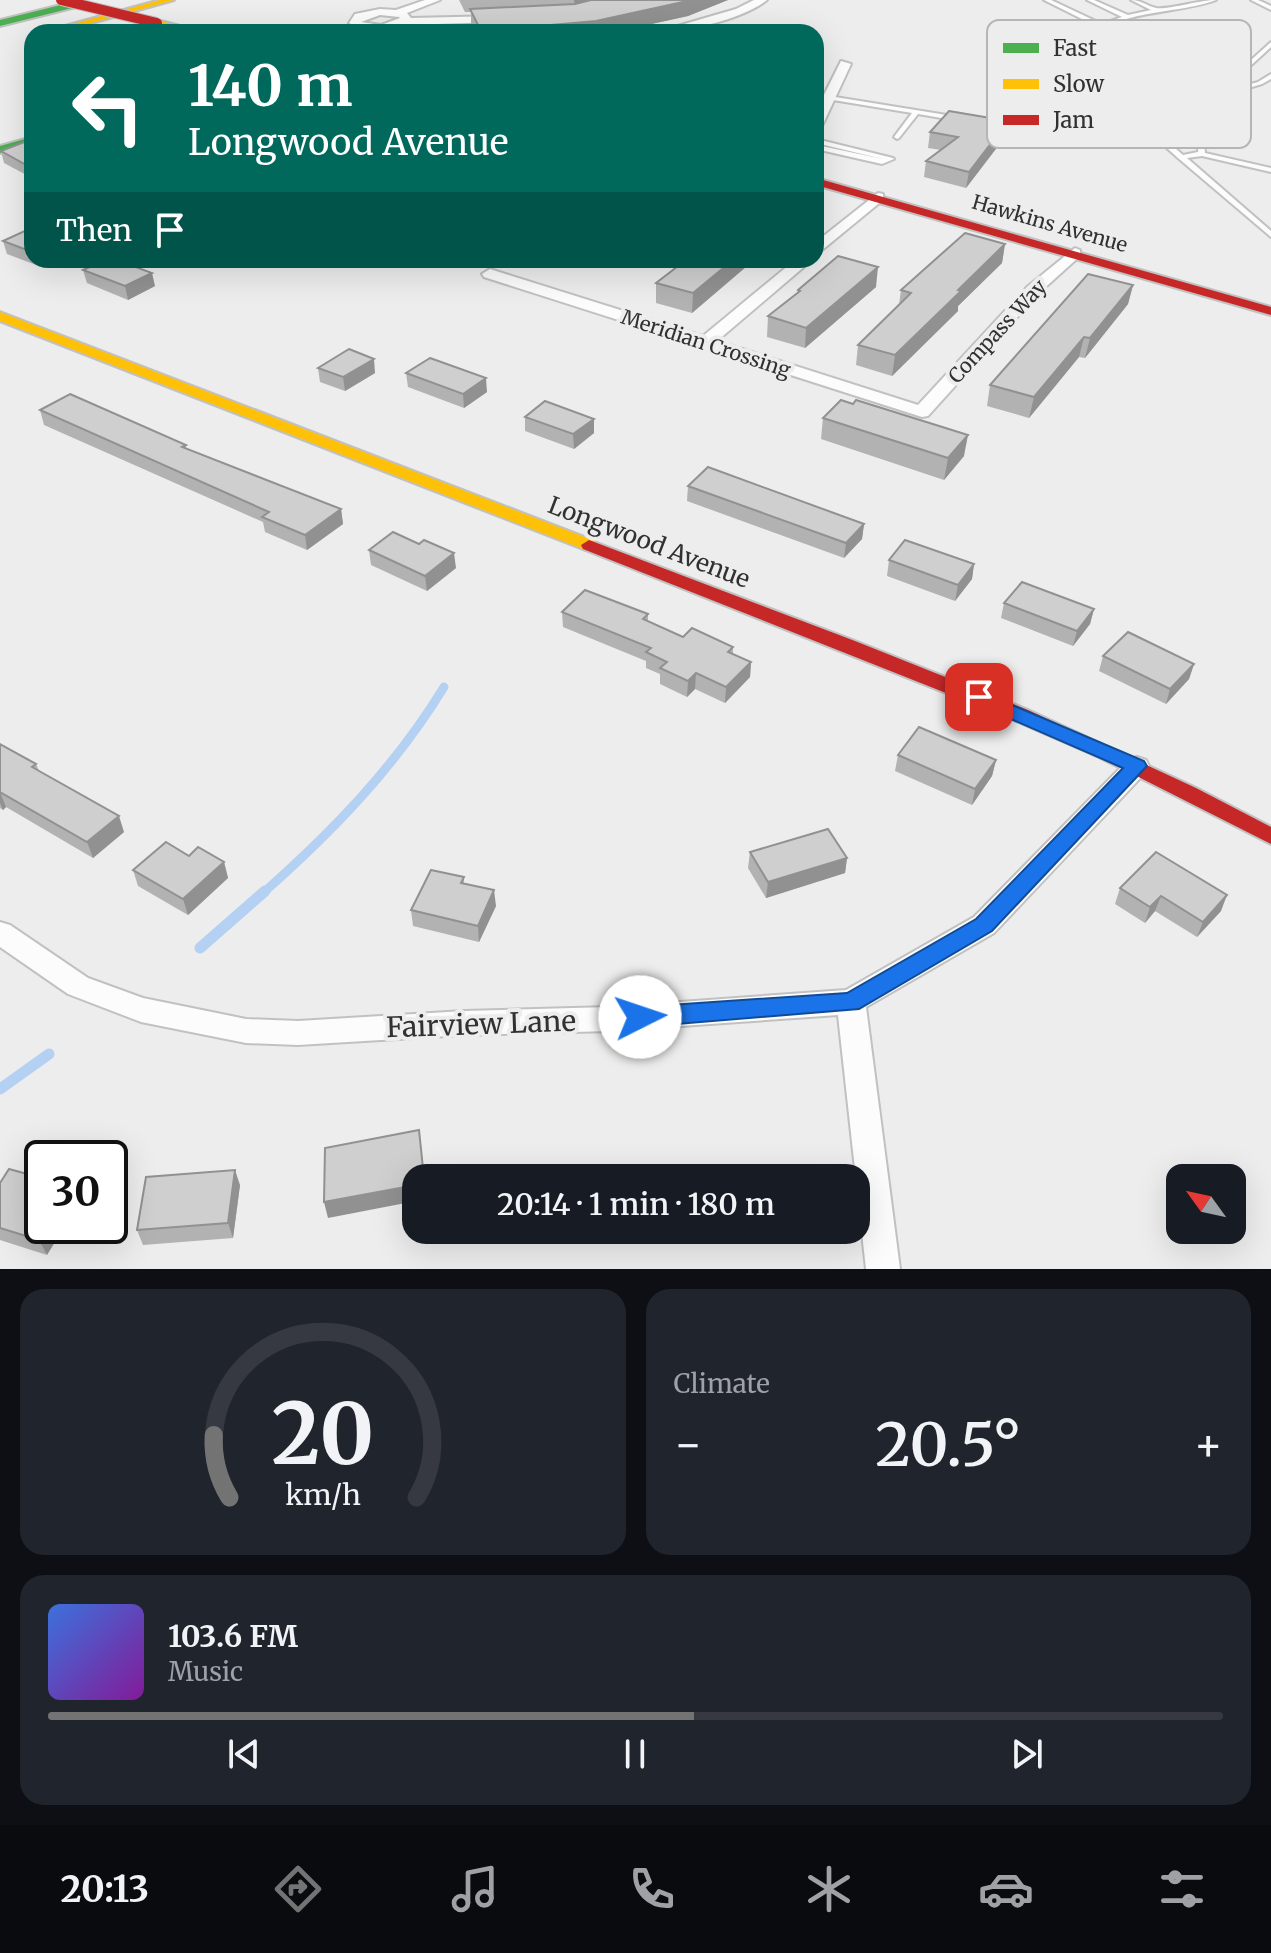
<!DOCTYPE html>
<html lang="en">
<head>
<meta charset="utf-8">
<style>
	body { margin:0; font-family:Merriweather,serif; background:#20242c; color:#f1f3f6; height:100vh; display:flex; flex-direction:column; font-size:30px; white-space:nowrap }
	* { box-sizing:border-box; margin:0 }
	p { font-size:26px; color:#9ea1a6 }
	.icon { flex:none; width:44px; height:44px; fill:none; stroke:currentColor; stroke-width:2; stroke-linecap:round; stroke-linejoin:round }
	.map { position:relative; height:1269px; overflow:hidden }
	.details { display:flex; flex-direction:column; gap:20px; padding:20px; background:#0d0f14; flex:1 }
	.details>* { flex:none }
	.hud { position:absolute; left:24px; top:24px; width:800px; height:244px; border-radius:24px; box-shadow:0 8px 32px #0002; background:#00695c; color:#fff; overflow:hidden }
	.needle { width:52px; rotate:303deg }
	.controls { position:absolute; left:1166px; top:1164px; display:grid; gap:16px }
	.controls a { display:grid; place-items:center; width:80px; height:80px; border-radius:16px; background:#171b24; box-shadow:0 8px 32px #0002; font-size:40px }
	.speed { position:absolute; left:24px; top:1140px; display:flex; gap:16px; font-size:40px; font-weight:700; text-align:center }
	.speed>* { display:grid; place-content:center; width:104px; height:104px; border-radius:50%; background:#171b24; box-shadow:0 8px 32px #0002; line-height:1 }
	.speed .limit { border:4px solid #111; border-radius:12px; background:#fff; color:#111 }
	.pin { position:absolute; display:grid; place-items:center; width:68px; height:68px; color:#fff; margin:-34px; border-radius:16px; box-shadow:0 4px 12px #0006 }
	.me { position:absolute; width:88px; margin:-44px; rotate:86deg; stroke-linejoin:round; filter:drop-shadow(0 0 6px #0008) }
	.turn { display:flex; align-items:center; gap:28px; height:168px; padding:0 32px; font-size:36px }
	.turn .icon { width:104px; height:104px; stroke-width:2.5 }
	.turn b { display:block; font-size:56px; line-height:68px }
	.then { display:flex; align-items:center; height:76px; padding:0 32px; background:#0003; gap:16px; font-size:30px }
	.big { font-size:60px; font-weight:600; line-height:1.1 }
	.details .widget { flex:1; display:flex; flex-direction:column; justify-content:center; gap:12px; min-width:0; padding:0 28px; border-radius:24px; background:#20242c }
	.details .dial { align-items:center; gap:0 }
	.dial svg { height:208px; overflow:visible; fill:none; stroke:#363941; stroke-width:7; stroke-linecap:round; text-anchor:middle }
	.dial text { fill:#f1f3f6; stroke:none }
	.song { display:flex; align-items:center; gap:24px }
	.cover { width:96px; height:96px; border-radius:12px; background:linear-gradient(135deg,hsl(220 70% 55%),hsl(290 70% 35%)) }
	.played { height:8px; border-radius:4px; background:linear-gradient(90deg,#737374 55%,#363941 55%) }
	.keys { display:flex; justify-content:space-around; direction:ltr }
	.heat { display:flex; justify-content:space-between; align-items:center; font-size:44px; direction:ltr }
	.details .tiles { flex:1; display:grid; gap:20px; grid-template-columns:1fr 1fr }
	.widget:last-child { grid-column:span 2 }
	.trip { position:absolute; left:402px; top:1164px; width:468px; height:80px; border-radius:24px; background:#171b24; box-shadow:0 8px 32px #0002; font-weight:600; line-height:80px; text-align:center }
	.dock { display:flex; height:128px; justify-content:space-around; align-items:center; background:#090b0e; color:#9ea1a6 }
	.dock .icon { width:56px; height:56px }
	.dock .active { color:#737374 }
	.dock b { font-size:36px; color:#f1f3f6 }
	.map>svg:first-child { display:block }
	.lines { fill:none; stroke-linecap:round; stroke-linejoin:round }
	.stream-far1 { stroke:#b4d0f3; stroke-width:9 }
	.stream { stroke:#b4d0f3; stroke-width:11 }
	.lane-casing { stroke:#c1c1c2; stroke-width:4 }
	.street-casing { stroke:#c1c1c2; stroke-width:4 }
	.fast-casing { stroke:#c1c1c2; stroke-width:4 }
	.slow-casing { stroke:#c1c1c2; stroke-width:4 }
	.jam-casing { stroke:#c1c1c2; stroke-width:4 }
	.lane { fill:#fcfcfc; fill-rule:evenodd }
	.street { fill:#fcfcfc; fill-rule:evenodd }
	.fast { fill:#4caf50; fill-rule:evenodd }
	.slow { fill:#ffc107; fill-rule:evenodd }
	.jam { fill:#c62828; fill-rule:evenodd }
	.jam-bridge-casing { stroke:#c1c1c2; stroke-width:12; stroke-linecap:butt }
	.jam-bridge { stroke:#c62828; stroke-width:10 }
	.wall { fill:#b2b2b2 }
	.shaded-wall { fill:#919191 }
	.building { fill:#cfcfcf; stroke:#919191; stroke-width:2 }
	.route { fill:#1a73e8; stroke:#114b97; stroke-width:2 }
	.labels { text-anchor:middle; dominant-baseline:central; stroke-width:8; stroke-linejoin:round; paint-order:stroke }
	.far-street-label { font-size:20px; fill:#313132; stroke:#ededee }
	.street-label { font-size:24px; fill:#313132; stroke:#ededee }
	.near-street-label { font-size:28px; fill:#313132; stroke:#ededee }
	.key { fill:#ededee; stroke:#b5b5b6; stroke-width:2 }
	.key-label { font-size:22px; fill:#313132 }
</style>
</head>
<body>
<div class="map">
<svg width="1271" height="1269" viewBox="0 0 1271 1269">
	<rect width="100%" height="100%" fill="#ededee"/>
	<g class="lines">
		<path class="stream-far1" d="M 263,893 C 333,831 395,767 444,687"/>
		<g class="stream">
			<polyline points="200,948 265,891"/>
			<polyline points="0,1089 49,1054"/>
		</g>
		<defs>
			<g id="lane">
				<path d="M 1044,0 L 1051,0 L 1102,24 L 1122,17 L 1087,0 L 1094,0 L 1128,15 L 1151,10 L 1131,0 C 1141,0 1147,6 1156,8 C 1168,10 1199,0 1216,0 C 1173,16 1117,7 1084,45 L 1086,65 L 1097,80 L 1183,155 L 1198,152 L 1199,141 L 1242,98 L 1229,80 L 1271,42 L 1271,47 L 1235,80 L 1240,87 L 1258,82 L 1271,74 L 1271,79 L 1262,84 L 1242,90 L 1248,98 L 1204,142 L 1205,153 L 1271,168 L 1271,172 L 1202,156 L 1187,158 L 1271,231 L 1271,237 L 1178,158 L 1093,82 L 1080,65 L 1078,45 L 1086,36 L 1098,27 Z"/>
				<polygon points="1251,0 1258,0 1271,6 1271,10"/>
				<polygon points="829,96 959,117 962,119 959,121 918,114 899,138 897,139 894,137 912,113 827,99 826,98"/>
				<polygon points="816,139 893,158 894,159 882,164 816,149 816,145 883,159 816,143"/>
			</g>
			<g id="street">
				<path d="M 425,0 L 440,0 L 407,13 L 411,18 L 499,16 L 505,19 L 499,22 L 405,25 L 381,32 L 363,30 L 349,23 L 355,14 L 380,9 L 396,10 ZM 380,15 L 399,17 L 400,18 L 381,25 L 361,22 Z"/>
				<path d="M 754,0 L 767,0 C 744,19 687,32 657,32 L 736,9 Z"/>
				<polygon points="841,61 851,64 823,124 816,128 816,111"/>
				<polygon points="878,193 883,194 883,200 816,255 816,242"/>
				<polygon points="1075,248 1080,250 1080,256 1039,293 928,416 922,417 484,277 482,274 490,269 496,271 703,336 795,260 812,260 717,341 918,405 1027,287"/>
				<polygon points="1137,757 1146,760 1149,766 1146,772 994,933 866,1007 900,1269 866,1269 838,1015 610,1031 464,1035 298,1045 246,1043 141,1022 68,994 0,947 0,922 10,925 88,978 143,998 246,1019 298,1021 464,1011 610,1007 846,990 974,917 1128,760"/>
			</g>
			<g id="fast">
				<polygon points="77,1 80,6 0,26 0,20"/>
				<polygon points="32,137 32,144 0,153 0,146"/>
			</g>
			<g id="slow">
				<polygon points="160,0 174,0 59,32 43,32"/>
				<polygon points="157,20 195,30 197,32 181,32 154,25"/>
				<polygon points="0,312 595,541 597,545 589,550 583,549 0,321"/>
			</g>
			<g id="jam">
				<polygon points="816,178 1271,307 1271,315 816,185"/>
				<polygon points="589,540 855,641 1028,710 1196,788 1271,827 1271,844 1099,757 1014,720 583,549 581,545"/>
			</g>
		</defs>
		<use href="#lane" class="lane-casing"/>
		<use href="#street" class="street-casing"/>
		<use href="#fast" class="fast-casing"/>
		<use href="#slow" class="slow-casing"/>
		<use href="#jam" class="jam-casing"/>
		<use href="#lane" class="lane"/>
		<use href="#street" class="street"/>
		<use href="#fast" class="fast"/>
		<use href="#slow" class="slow"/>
		<use href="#jam" class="jam"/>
		<defs>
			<polyline id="jam-bridge" points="61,0 157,23"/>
		</defs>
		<use href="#jam-bridge" class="jam-bridge-casing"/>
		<use href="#jam-bridge" class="jam-bridge"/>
	</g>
	<g class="wall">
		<polygon points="459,0 728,0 688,16 615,32 475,32 471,24 471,12 465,12"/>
		<polygon points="1008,121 1005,137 966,188 924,177 926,161 941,150 928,148 930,132"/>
		<polygon points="32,139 32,178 4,163 1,151"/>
		<polygon points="32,230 32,260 62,260 44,268 7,254 3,241"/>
		<polygon points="1005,244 1002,263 958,306 958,311 892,376 856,365 858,345 899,305 901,290"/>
		<polygon points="686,260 754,260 692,313 656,303 656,283"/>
		<polygon points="83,270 155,286 128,300 87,283"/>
		<polygon points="1133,285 1128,304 1085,358 1079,357 1029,418 987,406 990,385"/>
		<polygon points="876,287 805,348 767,337 768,316 798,293 798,290"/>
		<polygon points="318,368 375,373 345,391 320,382"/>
		<polygon points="406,373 487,392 464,408 408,387"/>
		<polygon points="40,410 186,445 186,449 341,509 343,524 307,550 265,532 263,522 44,425"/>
		<polygon points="525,417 594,419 594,433 574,449 525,431"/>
		<polygon points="823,418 964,456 944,480 821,439"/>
		<polygon points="688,486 864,524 862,539 844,558 687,501"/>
		<polygon points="369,550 456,568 427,591 371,565"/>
		<polygon points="889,560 974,564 972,579 955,601 887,576"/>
		<polygon points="1004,603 1094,609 1090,624 1073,646 1001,618"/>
		<polygon points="562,612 648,614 648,622 683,637 733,647 733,654 751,662 750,677 725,703 695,689 687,697 660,684 660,674 646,668 646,661 563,627"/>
		<polygon points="1103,656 1194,664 1189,679 1166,704 1099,671"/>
		<polygon points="0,744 36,764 39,771 124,832 93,858 6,807 3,810 0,808"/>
		<polygon points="898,755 996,760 992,776 972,805 895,771"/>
		<polygon points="750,852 847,858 845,873 766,898 748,868"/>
		<polygon points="1156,852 1221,911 1197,937 1155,911 1145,923 1115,904 1120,888"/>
		<polygon points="189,856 224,862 228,878 188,915 138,886 133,870"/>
		<polygon points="464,877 464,883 496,906 479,942 413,926 411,910"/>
		<polygon points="9,1169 47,1255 0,1240 0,1183"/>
		<polygon points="240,1185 233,1238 143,1245 137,1230"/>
	</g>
	<g class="shaded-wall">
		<polygon points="574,0 606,0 575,7"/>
		<polygon points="692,0 728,0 688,16 615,32 481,32"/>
		<polygon points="1008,121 1005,137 966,188 969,172"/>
		<polygon points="32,165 32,178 28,166"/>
		<polygon points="1005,244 1002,263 958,306 958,311 892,376 895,355 958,290"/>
		<polygon points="42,260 62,260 44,268"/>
		<polygon points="733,260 754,260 692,313 693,293"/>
		<polygon points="878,267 876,287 805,348 806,328"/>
		<polygon points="152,273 155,286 128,300 125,286"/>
		<polygon points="1133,285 1128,304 1085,358 1090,338"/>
		<polygon points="1084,337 1079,357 1029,418 1034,397"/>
		<polygon points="374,359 375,373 345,391 343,377"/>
		<polygon points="486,378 487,392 464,408 463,394"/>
		<polygon points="594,419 594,433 574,449 573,434"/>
		<polygon points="968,435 964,456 944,480 948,458"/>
		<polygon points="341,509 343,524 307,550 305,535"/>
		<polygon points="864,524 862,539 844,558 846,543"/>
		<polygon points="454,553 456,568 427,591 425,576"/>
		<polygon points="974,564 972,579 955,601 958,585"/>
		<polygon points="1094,609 1090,624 1073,646 1077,631"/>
		<polygon points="751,662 750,677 725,703 726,687"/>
		<polygon points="1194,664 1189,679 1166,704 1170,689"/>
		<polygon points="696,673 695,689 687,697 688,681"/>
		<polygon points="996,760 992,776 972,805 975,789"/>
		<polygon points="0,792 6,807 3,810 0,803"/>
		<polygon points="119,816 124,832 93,858 87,842"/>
		<polygon points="847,858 845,873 766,898 768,882"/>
		<polygon points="224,862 228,878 188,915 183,899"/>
		<polygon points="494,890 496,906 479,942 478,926"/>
		<polygon points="1227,895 1221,911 1197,937 1203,922"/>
		<polygon points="1161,896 1155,911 1145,923 1150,907"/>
		<polygon points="235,1170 240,1185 233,1238 228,1223"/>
		<polygon points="416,1185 416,1201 328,1218 324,1202"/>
		<polygon points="48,1226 65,1226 47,1255 39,1240"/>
	</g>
	<g class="building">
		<polygon points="591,0 692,0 596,21 481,31 470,9 575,4"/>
		<polygon points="728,26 752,32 715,32"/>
		<polygon points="949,111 1008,121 969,172 926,161 958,137 930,132"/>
		<polygon points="32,139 32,165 28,166 1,151"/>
		<polygon points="29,229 32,230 32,252 3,241"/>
		<polygon points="965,233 1005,244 958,290 961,291 895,355 858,345 911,293 901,290"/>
		<polygon points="838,256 878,267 806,328 768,316 800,291 798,290"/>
		<polygon points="105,260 117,260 152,273 125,286 83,270"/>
		<polygon points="686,260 733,260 693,293 656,283"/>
		<polygon points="1088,274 1133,285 1090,338 1084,337 1034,397 990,385"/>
		<polygon points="349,349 374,359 343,377 318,368"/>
		<polygon points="430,358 486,378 463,394 406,373"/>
		<polygon points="70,394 186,445 182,447 341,509 305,535 262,517 269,512 40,410"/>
		<polygon points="841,400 853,404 856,400 968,435 948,458 823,418"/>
		<polygon points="545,401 594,419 573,434 525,417"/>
		<polygon points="708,467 864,524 846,543 688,486"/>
		<polygon points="393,532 419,544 424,540 454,553 425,576 369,550"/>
		<polygon points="905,540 974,564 958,585 889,560"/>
		<polygon points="1022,582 1094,609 1077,631 1004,603"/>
		<polygon points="585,590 648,614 643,619 683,637 692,628 733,647 728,652 751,662 726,687 696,673 688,681 660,668 667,662 646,652 651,648 562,612"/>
		<polygon points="1128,632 1194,664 1170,689 1103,656"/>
		<polygon points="919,727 996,760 975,789 898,755"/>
		<polygon points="0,744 36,764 32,767 119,816 87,842 0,792"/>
		<polygon points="828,829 847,858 768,882 750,852"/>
		<polygon points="166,842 189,856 198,847 224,862 183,899 133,870"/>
		<polygon points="1156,852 1227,895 1203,922 1161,896 1150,907 1120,888"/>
		<polygon points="431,870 464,877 461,883 494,890 478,926 411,910"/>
		<polygon points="419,1130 424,1178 416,1178 416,1185 324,1202 325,1148"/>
		<polygon points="9,1169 42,1178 42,1226 48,1226 39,1240 0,1228 0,1183"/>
		<polygon points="235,1170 228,1223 137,1230 146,1177"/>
	</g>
	<polygon class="route" points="979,691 1144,761 1147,766 992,931 859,1009 640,1027 631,1024 628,1017 631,1010 640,1007 847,993 976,919 1123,768 972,702 970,697 972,692"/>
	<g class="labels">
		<g class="far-street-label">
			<text transform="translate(1050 223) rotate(16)">Hawkins Avenue</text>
			<text transform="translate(997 331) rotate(-47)">Compass Way</text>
			<text transform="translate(706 343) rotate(18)">Meridian Crossing</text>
		</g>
		<g class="street-label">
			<text transform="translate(649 542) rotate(21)">Longwood Avenue</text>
		</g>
		<g class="near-street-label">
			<text transform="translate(481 1024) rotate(-2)">Fairview Lane</text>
		</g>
	</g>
	<rect x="987" y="20" width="264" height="128" rx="12" class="key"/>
	<rect x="1003" y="43" width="36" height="10" fill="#4caf50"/>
	<rect x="1003" y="79" width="36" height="10" fill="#ffc107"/>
	<rect x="1003" y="115" width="36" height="10" fill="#c62828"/>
	<g class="key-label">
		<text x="1053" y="56">Fast</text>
		<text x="1053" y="92">Slow</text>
		<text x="1053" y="128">Jam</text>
	</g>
</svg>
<div class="controls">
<a><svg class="needle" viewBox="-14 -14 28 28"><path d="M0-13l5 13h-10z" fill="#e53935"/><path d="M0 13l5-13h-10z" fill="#9ea1a6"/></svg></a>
</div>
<div class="speed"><div class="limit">30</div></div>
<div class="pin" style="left:979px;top:697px;background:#d93025"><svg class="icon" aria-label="arrive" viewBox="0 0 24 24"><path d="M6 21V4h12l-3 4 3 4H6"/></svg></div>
<svg class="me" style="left:640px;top:1017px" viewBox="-20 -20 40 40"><circle r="19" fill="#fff"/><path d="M0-13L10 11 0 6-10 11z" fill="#1a73e8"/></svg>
<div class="trip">20:14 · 1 min · 180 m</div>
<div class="hud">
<div class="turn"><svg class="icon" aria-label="left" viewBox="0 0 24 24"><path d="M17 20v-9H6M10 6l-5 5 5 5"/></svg><div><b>140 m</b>Longwood Avenue</div></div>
<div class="then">Then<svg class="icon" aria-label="arrive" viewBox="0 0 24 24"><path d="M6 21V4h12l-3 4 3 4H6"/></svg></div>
</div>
</div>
<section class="details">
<div class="tiles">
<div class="widget dial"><svg viewBox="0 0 100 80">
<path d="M14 69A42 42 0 1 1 86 69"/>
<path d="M14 69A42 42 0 0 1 8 45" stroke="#737374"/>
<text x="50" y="56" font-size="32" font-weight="700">20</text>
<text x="50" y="72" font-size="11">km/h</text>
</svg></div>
<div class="widget"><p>Climate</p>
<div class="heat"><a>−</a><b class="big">20.5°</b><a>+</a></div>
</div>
<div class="widget">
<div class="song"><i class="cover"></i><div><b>103.6 FM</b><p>Music</p></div></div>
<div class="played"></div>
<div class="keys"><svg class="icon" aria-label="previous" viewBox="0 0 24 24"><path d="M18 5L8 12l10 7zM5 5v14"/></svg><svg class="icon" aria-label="pause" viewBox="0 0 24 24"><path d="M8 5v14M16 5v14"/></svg><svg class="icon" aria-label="next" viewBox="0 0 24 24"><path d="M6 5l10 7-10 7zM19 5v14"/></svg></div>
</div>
</div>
</section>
<nav class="dock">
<b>20:13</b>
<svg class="icon active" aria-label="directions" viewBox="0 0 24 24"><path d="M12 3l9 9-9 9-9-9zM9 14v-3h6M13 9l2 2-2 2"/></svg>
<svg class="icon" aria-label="music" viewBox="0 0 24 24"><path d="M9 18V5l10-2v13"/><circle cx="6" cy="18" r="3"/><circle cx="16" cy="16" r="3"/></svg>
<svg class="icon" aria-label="phone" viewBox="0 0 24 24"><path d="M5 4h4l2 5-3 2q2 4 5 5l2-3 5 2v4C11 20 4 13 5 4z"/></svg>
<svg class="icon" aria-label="climate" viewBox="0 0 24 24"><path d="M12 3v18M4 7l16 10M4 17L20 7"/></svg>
<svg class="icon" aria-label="car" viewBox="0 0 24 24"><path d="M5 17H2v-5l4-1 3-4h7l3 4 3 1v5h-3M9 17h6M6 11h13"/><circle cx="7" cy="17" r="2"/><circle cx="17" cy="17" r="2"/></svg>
<svg class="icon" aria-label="filters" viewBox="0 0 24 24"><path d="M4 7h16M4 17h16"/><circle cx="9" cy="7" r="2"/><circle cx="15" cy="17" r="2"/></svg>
</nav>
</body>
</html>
